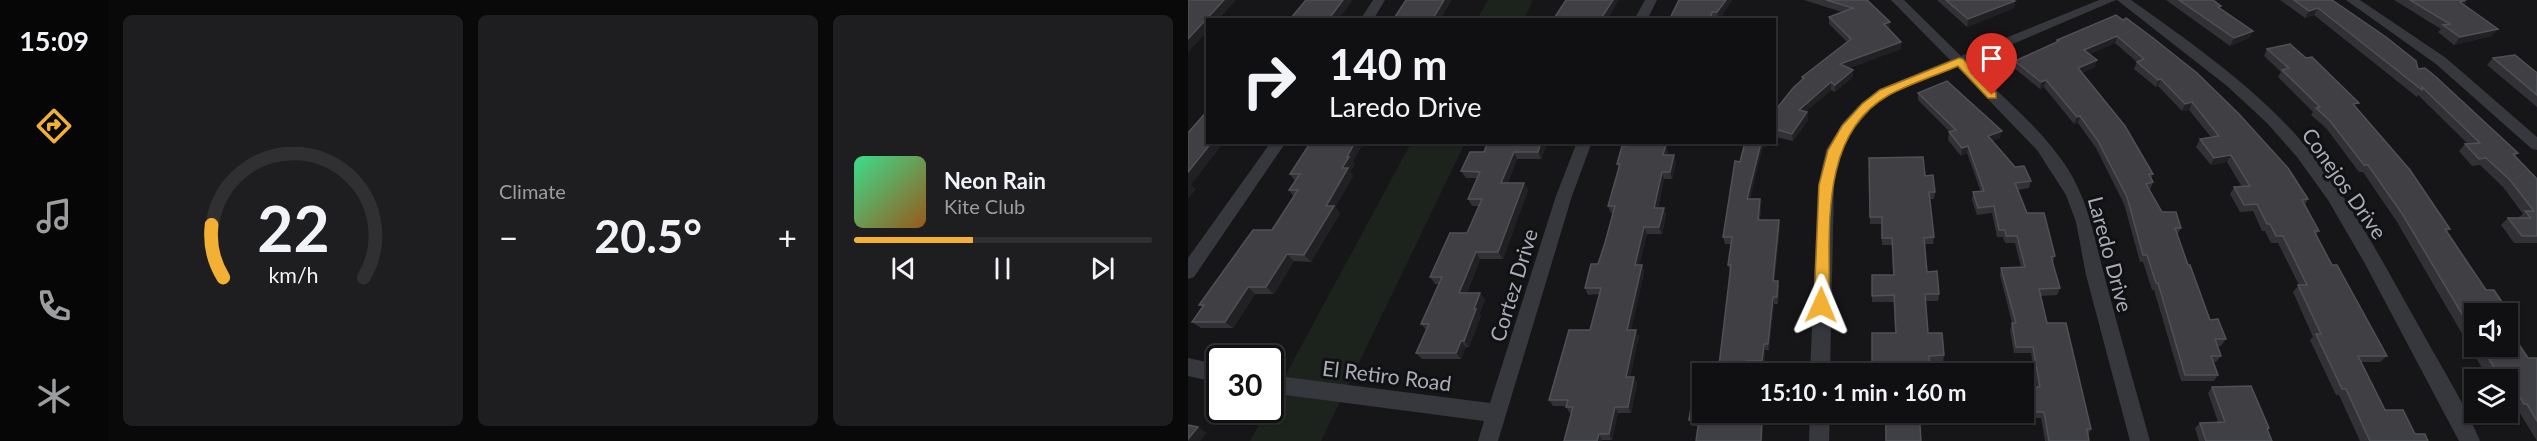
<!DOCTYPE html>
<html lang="en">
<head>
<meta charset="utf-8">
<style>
	body { margin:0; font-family:Lato,sans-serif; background:#1e1e20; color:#f1f3f6; height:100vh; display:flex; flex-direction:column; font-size:22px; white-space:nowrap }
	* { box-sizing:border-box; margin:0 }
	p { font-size:20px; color:#9c9d9f }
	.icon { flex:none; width:33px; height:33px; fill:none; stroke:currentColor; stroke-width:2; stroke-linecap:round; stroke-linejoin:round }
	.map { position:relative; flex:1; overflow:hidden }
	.details { display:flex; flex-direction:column; gap:15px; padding:15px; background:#09090a; width:1080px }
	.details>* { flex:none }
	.banner { position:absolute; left:18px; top:18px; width:570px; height:126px; border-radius:0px; box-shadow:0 2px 4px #0004,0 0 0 2px #303032; background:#101012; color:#f1f3f6; overflow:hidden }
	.controls { position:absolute; left:1276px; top:303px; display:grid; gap:12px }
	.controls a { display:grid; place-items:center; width:54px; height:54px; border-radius:0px; background:#101012; box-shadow:0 2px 4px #0004,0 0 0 2px #303032; font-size:30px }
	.speed { position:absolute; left:18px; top:345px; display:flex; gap:12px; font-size:30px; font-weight:700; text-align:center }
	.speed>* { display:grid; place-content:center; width:78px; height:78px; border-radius:50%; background:#101012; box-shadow:0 2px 4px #0004,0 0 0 2px #303032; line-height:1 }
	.speed .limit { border:3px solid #111; border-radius:9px; background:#fff; color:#111 }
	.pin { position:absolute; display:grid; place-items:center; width:51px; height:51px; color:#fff; margin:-62px -26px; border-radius:50% 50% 50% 0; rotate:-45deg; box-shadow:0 0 6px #0007 }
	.pin .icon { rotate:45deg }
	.me { position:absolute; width:66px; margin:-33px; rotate:1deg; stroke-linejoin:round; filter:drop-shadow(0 0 4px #0008) }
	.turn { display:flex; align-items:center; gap:21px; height:126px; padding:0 24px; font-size:27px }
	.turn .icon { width:78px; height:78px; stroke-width:2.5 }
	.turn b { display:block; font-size:42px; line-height:51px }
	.big { font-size:45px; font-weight:700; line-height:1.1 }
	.details .tile { flex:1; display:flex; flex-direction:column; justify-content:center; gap:9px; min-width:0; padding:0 21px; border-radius:9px; background:#1e1e20 }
	.details .dial { align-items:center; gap:0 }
	.dial svg { height:156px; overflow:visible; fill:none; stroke:#303032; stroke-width:7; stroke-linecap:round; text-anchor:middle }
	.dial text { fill:#f1f3f6; stroke:none }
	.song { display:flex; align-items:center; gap:18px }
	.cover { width:72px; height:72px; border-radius:9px; background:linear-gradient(135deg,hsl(150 70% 55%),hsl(30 70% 35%)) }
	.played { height:6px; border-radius:3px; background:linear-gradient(90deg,#f2b134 40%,#303032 40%) }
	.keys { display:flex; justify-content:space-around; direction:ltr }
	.heat { display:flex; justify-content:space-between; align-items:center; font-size:33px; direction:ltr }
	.details .tiles { flex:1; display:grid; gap:15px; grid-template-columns:repeat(3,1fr) }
	.trip { position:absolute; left:504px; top:363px; width:342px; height:60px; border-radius:0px; background:#101012; box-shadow:0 2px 4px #0004,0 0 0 2px #303032; font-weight:700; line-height:60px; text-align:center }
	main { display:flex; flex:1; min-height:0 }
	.tabs { display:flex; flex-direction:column; width:108px; justify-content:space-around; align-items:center; background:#060607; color:#9c9d9f }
	.tabs .icon { width:42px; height:42px }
	.tabs .current { color:#f2b134 }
	.tabs b { font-size:27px; color:#f1f3f6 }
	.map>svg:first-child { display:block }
	.green { fill:#1c231d }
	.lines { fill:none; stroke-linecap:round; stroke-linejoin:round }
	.street { fill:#37383d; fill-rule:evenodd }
	.wall { fill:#323236 }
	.shaded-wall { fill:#212124 }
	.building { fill:#3f3f44; stroke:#4f5156; stroke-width:1.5 }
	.route { fill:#f2b134; stroke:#9d7322; stroke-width:1.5 }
	.labels { text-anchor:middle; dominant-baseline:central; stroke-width:6; stroke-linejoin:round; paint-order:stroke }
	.street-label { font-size:21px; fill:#a8adb8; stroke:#111113 }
</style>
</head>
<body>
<main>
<nav class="tabs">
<b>15:09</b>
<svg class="icon current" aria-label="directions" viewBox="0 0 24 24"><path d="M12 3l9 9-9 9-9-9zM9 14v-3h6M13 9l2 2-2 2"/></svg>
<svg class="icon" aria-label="music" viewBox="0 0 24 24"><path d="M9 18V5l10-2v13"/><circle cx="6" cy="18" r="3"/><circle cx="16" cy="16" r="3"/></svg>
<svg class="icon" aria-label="phone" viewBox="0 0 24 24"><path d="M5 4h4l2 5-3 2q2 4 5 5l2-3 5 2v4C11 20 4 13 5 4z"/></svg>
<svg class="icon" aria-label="climate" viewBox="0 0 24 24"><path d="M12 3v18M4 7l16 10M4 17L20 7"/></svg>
</nav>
<section class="details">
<div class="tiles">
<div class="tile dial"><svg viewBox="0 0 100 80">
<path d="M14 69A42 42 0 1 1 86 69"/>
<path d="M14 69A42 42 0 0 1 8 42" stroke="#f2b134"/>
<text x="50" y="56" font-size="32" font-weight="700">22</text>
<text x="50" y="72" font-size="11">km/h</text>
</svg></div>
<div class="tile"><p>Climate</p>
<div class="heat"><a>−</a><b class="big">20.5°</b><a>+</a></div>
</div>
<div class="tile">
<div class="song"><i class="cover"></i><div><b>Neon Rain</b><p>Kite Club</p></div></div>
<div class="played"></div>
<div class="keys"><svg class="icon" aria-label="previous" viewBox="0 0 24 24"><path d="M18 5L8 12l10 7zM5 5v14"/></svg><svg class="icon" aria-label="pause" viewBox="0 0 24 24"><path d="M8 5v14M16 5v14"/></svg><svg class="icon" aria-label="next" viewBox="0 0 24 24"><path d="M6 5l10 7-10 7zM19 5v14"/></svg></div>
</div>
</div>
</section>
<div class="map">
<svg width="1349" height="441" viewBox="0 0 1349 441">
	<rect width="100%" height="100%" fill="#161618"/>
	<g class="green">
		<polygon points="300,0 345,0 336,19 289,19"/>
		<polygon points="223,143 277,143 133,441 62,441 79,410 82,410 83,402"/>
	</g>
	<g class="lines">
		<g class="street">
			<polygon points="185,0 197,0 185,20 172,20"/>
			<polygon points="457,0 469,0 459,20 446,20"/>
			<path d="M 703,0 L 716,0 L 773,56 L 911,0 L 928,0 L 780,63 C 813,96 852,127 878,166 C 901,201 906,238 917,278 C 931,332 947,387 962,441 L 942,441 L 898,275 L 888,222 L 878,195 L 849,150 L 769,67 L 701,95 L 683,109 L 666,129 L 654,150 L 646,185 L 642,374 L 622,374 L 630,185 L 638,150 L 655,122 L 673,103 L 691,89 L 762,60 Z"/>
			<path d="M 929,0 L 943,0 C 1001,41 1061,83 1109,136 C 1159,192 1195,263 1232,328 C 1252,365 1276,402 1292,441 L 1271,441 L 1176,262 L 1140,200 L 1109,157 L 1079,123 L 1039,86 Z"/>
			<polygon points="1158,0 1172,0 1258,58 1349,137 1349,150 1344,149 1248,64"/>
			<polygon points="83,142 98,142 6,277 0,279 0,258"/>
			<polygon points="389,142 404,142 384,196 310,441 290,441 296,421 82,393 82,375 302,403 368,196"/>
			<polygon points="0,358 32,365 32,383 0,376"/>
			<polygon points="622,412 642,412 641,441 621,441"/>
		</g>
	</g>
	<g class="wall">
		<polygon points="491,0 544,0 531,20 482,20"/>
		<polygon points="616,0 679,0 702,29 713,49 661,68 665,70 665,77 647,92 643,90 617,112 619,112 620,120 605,141 588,137 586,138 586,112 614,80 614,77 659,42 641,24 641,17 654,12"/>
		<polygon points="749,0 825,0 827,1 826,8 779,27"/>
		<polygon points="978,0 1025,0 1032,8 1065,31 1061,38 1042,46"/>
		<polygon points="1092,0 1144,0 1230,69 1330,153 1327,157 1349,179 1349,243 1326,243 1313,225 1320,218 1330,218 1335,214 1315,187 1292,165 1284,166 1271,151 1277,144 1280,144 1230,95 1229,97 1126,15 1117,18"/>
		<polygon points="1206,0 1279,0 1276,5 1304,36 1266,45 1250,32 1253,29"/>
		<polygon points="928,15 1120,199 1117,205 1131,231 1128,235 1144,265 1199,356 1192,362 1173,362 1197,410 1227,434 1240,441 1172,441 1151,395 1148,395 1122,340 1125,337 1105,292 1111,285 1090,243 1083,243 1077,231 1074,231 1065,211 1052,212 1042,194 1046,187 1054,187 1039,162 1023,165 1008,147 1012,139 1023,137 1001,110 994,111 970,86 968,87 946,69 949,62 927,43 901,54 907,67 894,73 965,174 963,178 965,182 962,190 974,212 993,228 989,235 1000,265 1022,320 1038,339 1033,346 1029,346 1033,356 1028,362 1026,362 1030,375 1026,381 993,381 966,290 964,290 955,262 952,262 936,204 908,148 890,123 886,124 856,87 852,89 826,68 827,61 869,42 869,40"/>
		<polygon points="1079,49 1168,108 1262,229 1259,232 1298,290 1316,305 1309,311 1287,314 1287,346 1320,346 1340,358 1349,358 1349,441 1330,410 1327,410 1320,398 1320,380 1301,380 1209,222 1175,172 1171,172 1138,128 1123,115 1125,112 1090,77 1093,72 1076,56"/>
		<polygon points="1305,58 1349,73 1349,107 1299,65"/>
		<polygon points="730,93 812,138 804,141 827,167 843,181 841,188 830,190 839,213 867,256 865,263 872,288 869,295 852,296 859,323 903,429 900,435 901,441 857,441 853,418 840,418 836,394 838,387 849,387 843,353 826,353 822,330 824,323 812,275 813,268 833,267 827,243 817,243 815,237 809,237 804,213 789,215 784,200 785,192 793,192 779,153 773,156 760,140 761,132 762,132 730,100"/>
		<polygon points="120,142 165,162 167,164 162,171 165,176 147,207 152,213 123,262 106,261 86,294 67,294 45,328 13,328 4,322 14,307 11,305 84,230 106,197 101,190 107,181 102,174 120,147 118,145"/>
		<polygon points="439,142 477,142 480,151 479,155 488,162 484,179 476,179 470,208 476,208 478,215 474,234 459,234 451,265 454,265 456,272 443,330 451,336 442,377 449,383 443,413 430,413 424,440 414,440 414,441 376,441 383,413 382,413 378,407 379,406 365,406 361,400 402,330 411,294 400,295 397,288 410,264 425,213 423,213 420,206 431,169 429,164"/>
		<polygon points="569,142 581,142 574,149 562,199 572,199 573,206 572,220 591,220 592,227 586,281 591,287 590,304 586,304 581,350 577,350 576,367 561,367 560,374 530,374 542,272 540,265 543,244 537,244 535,237 552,162"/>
		<polygon points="359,143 353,159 329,159 320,183 336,183 340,190 315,259 292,259 279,293 292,293 297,300 291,314 293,316 281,347 278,347 273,359 234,359 228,353 238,330 233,324 251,284 247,284 242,277 279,233 291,206 284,206 280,199 289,178 278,178 273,171 296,152"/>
		<polygon points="681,158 737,176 747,192 746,199 742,199 746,237 745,244 737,244 739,272 751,294 750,301 738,301 740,333 756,355 755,362 741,362 707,333 706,302 684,302 684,275 705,275 704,245 694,245 693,224 682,224"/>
		<polygon points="1024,387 1081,428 1080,430 1084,441 1011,441 1007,428 1012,423 1030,422 1020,393"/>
		<polygon points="514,412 576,412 574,441 510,426 504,426 501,420"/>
		<polygon points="692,412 737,412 736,418 732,418 733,441 698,441 697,416 693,416"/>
	</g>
	<g class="shaded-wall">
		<polygon points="36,0 48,0 30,20 20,20 20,31 0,52 0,39"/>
		<polygon points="155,0 165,0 150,20 140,20"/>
		<polygon points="256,0 264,0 252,20 244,20"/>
		<polygon points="425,0 431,0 419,20 412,20"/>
		<polygon points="538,0 544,0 531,20 529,12"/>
		<polygon points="1274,0 1279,0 1275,6 1267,9"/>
		<polygon points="827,1 826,8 779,27 780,19"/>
		<polygon points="1130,8 1126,15 1117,18 1121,11"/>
		<polygon points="702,22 702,29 696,31 696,24"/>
		<polygon points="1310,29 1304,36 1266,45 1272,37"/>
		<polygon points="1065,31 1061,38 1042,46 1046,38"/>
		<polygon points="929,36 927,43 894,58 896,50"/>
		<polygon points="713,42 713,49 652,71 652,64"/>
		<polygon points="909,60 907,67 888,76 890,68"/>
		<polygon points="665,70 665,77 647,92 647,85"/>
		<polygon points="973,79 970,86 968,87 970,80"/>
		<polygon points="858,80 856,87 852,89 853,82"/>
		<polygon points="643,82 643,90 611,117 611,110"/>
		<polygon points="1004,102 1001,110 994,111 997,104"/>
		<polygon points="619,112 620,120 605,141 604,134"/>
		<polygon points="892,116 890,123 886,124 889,117"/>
		<polygon points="814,131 812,138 798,143 800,136"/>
		<polygon points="24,142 36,142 3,185 8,189 0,199 0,172"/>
		<polygon points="167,142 176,142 165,162 167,164 162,171 165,176 147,207 152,213 123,262 116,255 154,168 159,157"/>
		<polygon points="353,142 359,142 359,143 353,159 350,152"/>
		<polygon points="573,142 581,142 574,149"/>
		<polygon points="573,143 574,150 560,206 559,199"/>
		<polygon points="478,144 480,151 477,162 475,155"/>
		<polygon points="780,146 779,153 773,156 774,148"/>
		<polygon points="326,152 329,159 317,190 313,183"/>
		<polygon points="486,155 488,162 484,179 482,172"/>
		<polygon points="1043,155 1039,162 1023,165 1026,158"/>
		<polygon points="474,172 476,179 468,215 466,208"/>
		<polygon points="336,183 340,190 315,259 310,252"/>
		<polygon points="572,199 573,206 571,227 570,220"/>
		<polygon points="476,208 478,215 474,234 471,227"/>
		<polygon points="591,220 592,227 586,288 585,281"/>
		<polygon points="456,227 459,234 450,272 447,265"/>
		<polygon points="288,252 292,259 276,300 271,293"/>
		<polygon points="99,254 106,261 86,294 78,287"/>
		<polygon points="454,265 456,272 442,336 439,330"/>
		<polygon points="590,281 591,287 590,304 589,297"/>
		<polygon points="60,287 67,294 45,328 37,322"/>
		<polygon points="292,293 297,300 291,314 293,316 281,347 276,341 286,309"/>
		<polygon points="585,297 586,304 581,350 580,344"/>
		<polygon points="448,330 451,336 441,383 438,377"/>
		<polygon points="273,341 278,347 273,359 268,353"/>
		<polygon points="576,344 577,350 576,367 574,361"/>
		<polygon points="559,361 561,367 560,374 558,374"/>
		<polygon points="446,377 449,383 443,413 440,407"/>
		<polygon points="427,407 430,413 424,440 421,434"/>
		<polygon points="574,412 576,412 574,441 573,441"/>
		<polygon points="10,427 19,433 12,441 0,441 0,439"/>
		<polygon points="411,434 414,440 414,441 409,441"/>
	</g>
	<g class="building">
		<polygon points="0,0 36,0 0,39"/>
		<polygon points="118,0 155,0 140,20 112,20 113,18 103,18"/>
		<polygon points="218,0 256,0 244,20 205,20"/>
		<polygon points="378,0 425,0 412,20 365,20"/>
		<polygon points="491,0 538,0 529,12 524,12 522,20 482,20 484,14"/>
		<polygon points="638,0 679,0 702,22 696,24 713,42 652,64 665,70 647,85 643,82 611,110 619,112 604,134 587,129 586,130 586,112 605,88 616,78 614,77 663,39 641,17 665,8"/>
		<polygon points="758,0 825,0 827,1 780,19"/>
		<polygon points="991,0 1025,0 1033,6 1030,7 1065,31 1046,38"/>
		<polygon points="1106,0 1144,0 1198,37 1228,61 1230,69 1237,68 1248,77 1330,153 1325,154 1349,179 1349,236 1334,236 1320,218 1343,218 1337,211 1346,211 1322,180 1298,158 1291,159 1277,144 1292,143 1234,87 1234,90 1130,8 1121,11"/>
		<polygon points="1222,0 1278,0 1272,2 1310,29 1272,37 1255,25 1262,24"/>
		<polygon points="928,15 935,20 938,18 965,38 1009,73 1051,114 1100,168 1120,199 1114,200 1131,231 1126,231 1144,265 1149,265 1199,356 1170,356 1197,410 1215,410 1227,434 1237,434 1240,441 1182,441 1158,389 1154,389 1128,334 1133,334 1110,285 1119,285 1095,236 1088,236 1082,224 1079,224 1069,204 1056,205 1046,187 1062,186 1043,155 1026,158 1012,139 1031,136 1004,102 997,104 973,79 970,80 949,62 956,59 929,36 896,50 909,60 890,68 937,126 965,174 961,174 965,182 958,184 974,212 988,212 993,228 987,228 1000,265 1002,265 1022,320 1030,319 1038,339 1027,339 1033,356 1023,356 1030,375 997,375 970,283 968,283 959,255 955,255 939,197 910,141 892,116 889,117 858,80 853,82 827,61 871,41 869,40"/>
		<polygon points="1102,44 1118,58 1124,57 1171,103 1165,104 1222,170 1262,229 1257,229 1298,290 1306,290 1316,305 1305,305 1311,314 1287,314 1287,336 1215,215 1180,165 1176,165 1142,121 1128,108 1132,107 1094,70 1101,68 1079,49"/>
		<polygon points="1327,55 1349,73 1349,95 1305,58"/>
		<polygon points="759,81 814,131 800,136 827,167 836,166 843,181 827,183 839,213 856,213 867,256 863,257 872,288 851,289 859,323 878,323 903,429 899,429 901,441 861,441 856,412 842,412 838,387 852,387 845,347 828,347 824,323 828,323 813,268 837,267 829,236 818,236 817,230 811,230 806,206 790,208 785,192 796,191 780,146 774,148 761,132 768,130 730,93"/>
		<polygon points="20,110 20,142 24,142 0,172 0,133"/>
		<polygon points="120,142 167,142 159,157 161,157 154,168 160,168 138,206 146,206 116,255 99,254 78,287 60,287 37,322 4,322 16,305 11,305 65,230 84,230 110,190 101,190 112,174 102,174 121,145 118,145"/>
		<polygon points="300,142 353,142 350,152 326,152 313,183 336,183 310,252 288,252 271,293 292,293 286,309 288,309 276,341 273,341 268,353 228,353 241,324 233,324 254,277 242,277 262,233 279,233 294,199 280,199 292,172 273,171 282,152 296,152"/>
		<polygon points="439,142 474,142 473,144 478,144 475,155 486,155 482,172 474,172 466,208 476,208 471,227 456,227 447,265 454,265 439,330 448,330 438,377 446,377 440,407 427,407 421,434 411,434 409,441 376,441 385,407 378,407 380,400 361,400 381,330 402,330 413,288 397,288 403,264 410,264 417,243 427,206 420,206 432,164 429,164 434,146 438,146"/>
		<polygon points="557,142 573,143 559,199 572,199 570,220 591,220 585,281 590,281 589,297 585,297 580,344 576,344 574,361 559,361 558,374 530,374 543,265 540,265 544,237 535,237 547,161 552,162"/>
		<polygon points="735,157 737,176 745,175 747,192 741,192 746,237 736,238 739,272 749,271 751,294 737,294 740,333 754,333 756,355 741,356 742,374 684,374 684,333 708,333 706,295 684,296 684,275 706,275 704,238 694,238 694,217 682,217 681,158"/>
		<polygon points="1320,328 1340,358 1349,358 1349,421 1339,404 1336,404 1320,377 1312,377 1293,346 1320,346"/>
		<polygon points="514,380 514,412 574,412 573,441 508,441 511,420 501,420 506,389 513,390"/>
		<polygon points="1063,386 1081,428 1079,429 1084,441 1018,441 1012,423 1037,422 1024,387"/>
		<polygon points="698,412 731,412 733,441 698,441"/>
		<polygon points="0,425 10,427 0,439"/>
	</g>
	<path class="route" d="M 771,58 L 775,59 L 808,93 L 808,98 L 800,98 L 770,66 C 747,76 723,83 701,95 C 629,135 643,235 641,305 L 639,310 L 633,312 L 628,310 L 626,305 L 631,185 L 640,150 L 654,126 L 674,104 L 692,90 Z"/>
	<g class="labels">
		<g class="street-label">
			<text transform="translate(1157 183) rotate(55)">Conejos Drive</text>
			<text transform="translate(923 254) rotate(75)">Laredo Drive</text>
			<text transform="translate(325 285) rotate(-73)">Cortez Drive</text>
			<text transform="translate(199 375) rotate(7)">El Retiro Road</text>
		</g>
	</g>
</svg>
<div class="controls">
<a><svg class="icon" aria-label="sound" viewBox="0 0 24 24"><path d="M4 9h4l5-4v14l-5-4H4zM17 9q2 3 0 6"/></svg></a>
<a><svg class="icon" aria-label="layers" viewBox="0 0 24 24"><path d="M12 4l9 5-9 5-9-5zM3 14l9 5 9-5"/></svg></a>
</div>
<div class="speed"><div class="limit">30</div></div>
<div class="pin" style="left:804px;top:95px;background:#d93025"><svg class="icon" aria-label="arrive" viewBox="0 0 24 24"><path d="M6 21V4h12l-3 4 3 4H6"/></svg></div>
<svg class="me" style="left:633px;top:305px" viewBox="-20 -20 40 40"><path d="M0-17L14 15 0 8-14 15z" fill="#f2b134" stroke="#fff" stroke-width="4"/></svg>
<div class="trip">15:10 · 1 min · 160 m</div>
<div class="banner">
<div class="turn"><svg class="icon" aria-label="right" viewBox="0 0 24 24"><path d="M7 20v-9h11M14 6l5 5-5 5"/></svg><div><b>140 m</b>Laredo Drive</div></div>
</div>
</div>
</main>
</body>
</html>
